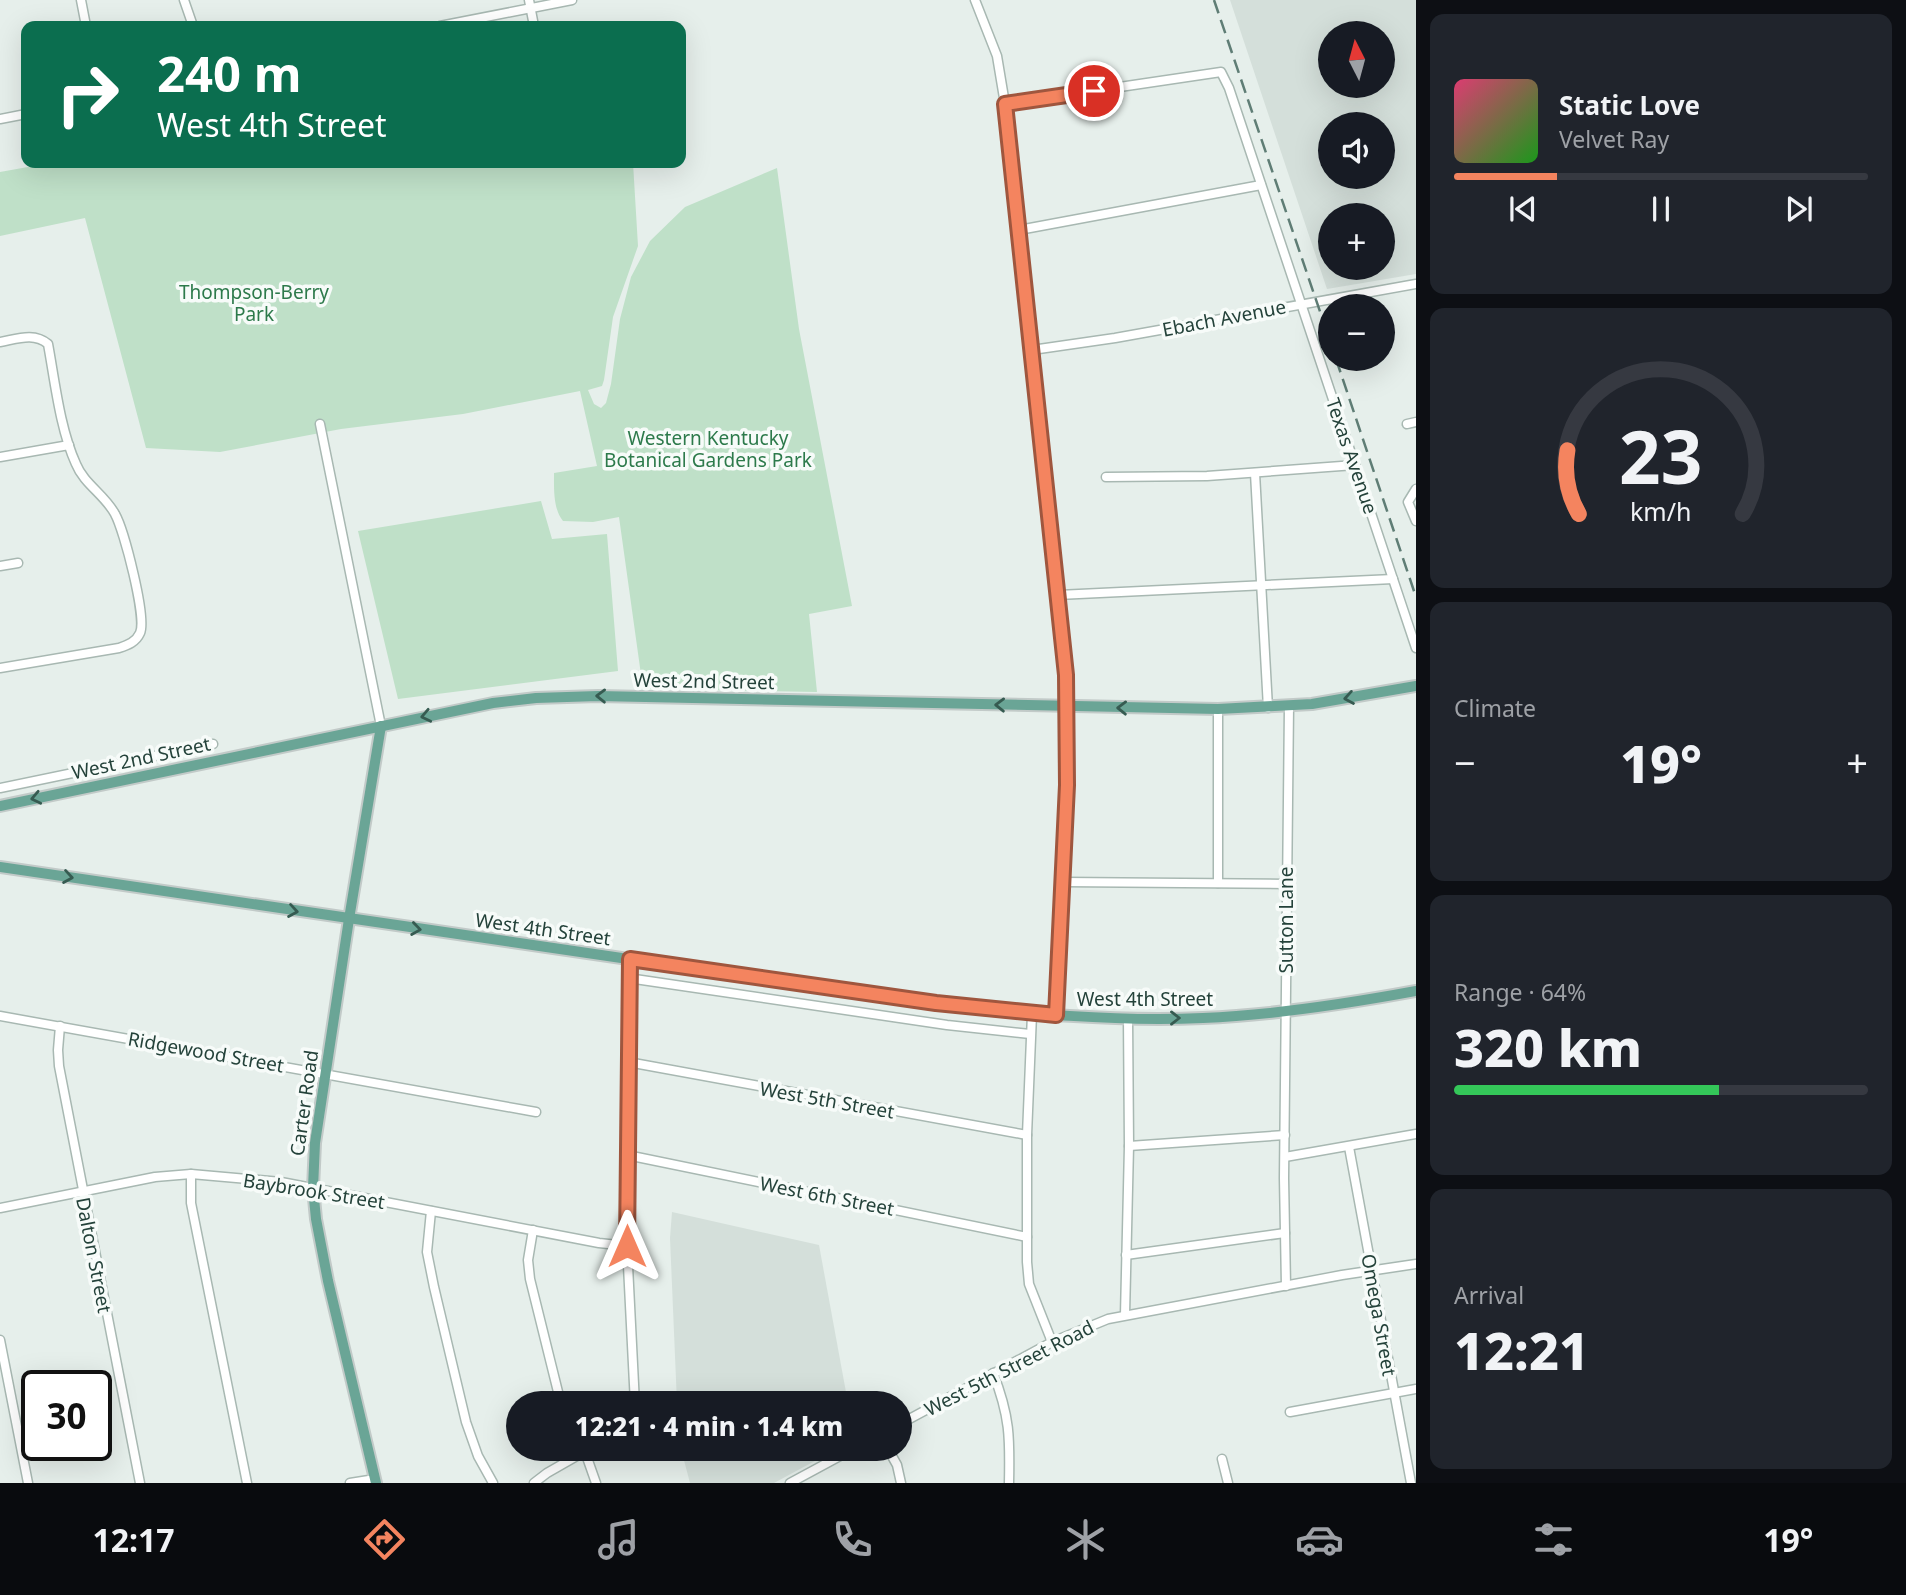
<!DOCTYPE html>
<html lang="en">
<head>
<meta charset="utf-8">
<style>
	body { margin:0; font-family:"Noto Sans",sans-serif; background:#20242c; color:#f1f3f6; height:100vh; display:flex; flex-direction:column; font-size:26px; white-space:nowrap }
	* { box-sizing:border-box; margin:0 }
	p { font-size:23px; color:#9ea1a6 }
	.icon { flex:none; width:38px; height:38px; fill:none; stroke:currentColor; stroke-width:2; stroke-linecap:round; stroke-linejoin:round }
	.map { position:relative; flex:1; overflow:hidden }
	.panel { display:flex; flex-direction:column; gap:14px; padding:14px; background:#0d0f14; width:490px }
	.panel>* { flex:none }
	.guide { position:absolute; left:21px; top:21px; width:665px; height:147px; border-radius:14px; box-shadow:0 7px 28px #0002; background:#0b6e4f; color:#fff; overflow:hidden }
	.needle { width:46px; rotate:354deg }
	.fabs { position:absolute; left:1318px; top:21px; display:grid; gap:14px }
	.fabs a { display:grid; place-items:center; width:77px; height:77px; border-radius:50%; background:#171b24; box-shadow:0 7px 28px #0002; font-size:35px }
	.speed { position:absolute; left:21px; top:1370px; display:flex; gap:14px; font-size:35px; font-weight:700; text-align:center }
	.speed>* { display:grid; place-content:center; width:91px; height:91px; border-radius:50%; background:#171b24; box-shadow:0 7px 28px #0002; line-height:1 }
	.speed .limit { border:4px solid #111; border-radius:10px; background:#fff; color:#111 }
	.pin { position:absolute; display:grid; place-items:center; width:60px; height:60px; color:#fff; margin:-30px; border:4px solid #fff; border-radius:50%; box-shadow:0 2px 7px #0007 }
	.me { position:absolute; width:77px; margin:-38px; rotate:0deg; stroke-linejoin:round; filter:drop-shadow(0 0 5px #0008) }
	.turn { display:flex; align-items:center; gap:24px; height:147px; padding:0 21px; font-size:32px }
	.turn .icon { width:91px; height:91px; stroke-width:2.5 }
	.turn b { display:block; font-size:49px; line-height:60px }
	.big { font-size:52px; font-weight:800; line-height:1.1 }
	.panel .tile { flex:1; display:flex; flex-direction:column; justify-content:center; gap:10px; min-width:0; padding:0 24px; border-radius:14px; background:#20242c }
	.panel .dial { align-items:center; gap:0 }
	.dial svg { height:182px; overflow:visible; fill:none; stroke:#363941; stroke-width:7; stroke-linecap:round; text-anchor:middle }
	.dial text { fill:#f1f3f6; stroke:none }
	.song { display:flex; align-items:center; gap:21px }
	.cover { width:84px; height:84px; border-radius:10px; background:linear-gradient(135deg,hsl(340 70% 55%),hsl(120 70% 35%)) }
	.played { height:7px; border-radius:4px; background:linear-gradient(90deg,#f4845f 25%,#363941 25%) }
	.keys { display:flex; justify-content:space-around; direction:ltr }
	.heat { display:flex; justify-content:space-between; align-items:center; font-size:38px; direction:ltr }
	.charge { height:10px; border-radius:5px; background:linear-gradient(90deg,#34c759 64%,#363941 0) }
	.trip { position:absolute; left:506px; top:1391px; width:406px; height:70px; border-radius:35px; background:#171b24; box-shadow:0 7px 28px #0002; font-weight:800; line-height:70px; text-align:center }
	.tabs { display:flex; height:112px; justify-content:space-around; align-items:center; background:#090b0e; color:#9ea1a6 }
	.tabs .icon { width:49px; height:49px }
	.tabs .selected { color:#f4845f }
	.tabs b { font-size:32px; color:#f1f3f6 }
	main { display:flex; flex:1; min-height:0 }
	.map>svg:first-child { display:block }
	.built { fill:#d4dfda; fill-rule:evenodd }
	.green { fill:#bfe0c8 }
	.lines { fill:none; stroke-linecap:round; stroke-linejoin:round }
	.minor-casing { stroke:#a8b8b2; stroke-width:11 }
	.major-casing { stroke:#c2cac8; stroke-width:14 }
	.minor { stroke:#fff; stroke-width:8 }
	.major { stroke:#6aa596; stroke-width:10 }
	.rail { stroke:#5f7d75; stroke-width:2.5; stroke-dasharray:14 7; stroke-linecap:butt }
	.oneway { stroke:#365b51 }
	.route-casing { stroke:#9f563e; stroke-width:18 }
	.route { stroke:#f4845f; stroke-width:12 }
	.labels { text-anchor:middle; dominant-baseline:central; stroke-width:7; stroke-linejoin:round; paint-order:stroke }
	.park-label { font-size:19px; fill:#2d7a4b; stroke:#f7fbf9 }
	.street-label { font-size:19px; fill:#24423a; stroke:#f7fbf9 }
</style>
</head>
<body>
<main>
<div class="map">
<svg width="1416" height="1483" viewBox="0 0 1416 1483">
	<rect width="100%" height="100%" fill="#e6efeb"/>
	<g class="built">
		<path d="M 1230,0 L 1416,0 L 1416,274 L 1327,289 ZM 1330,33 L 1382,33 L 1382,86 L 1330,86 ZM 1330,124 L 1382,124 L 1382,177 L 1330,177 ZM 1330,215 L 1382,215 L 1382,268 L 1330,268 Z"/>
		<polygon points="672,1212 819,1245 848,1403 677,1403 670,1238"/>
		<polygon points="681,1449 837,1449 774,1483 690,1483"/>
	</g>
	<g class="green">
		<path d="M 50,163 L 633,163 L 638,246 L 613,317 L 604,380 L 602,386 L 588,390 L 594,404 L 601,408 L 606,403 L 611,384 L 620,319 L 631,277 L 650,241 L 685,207 L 777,168 L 799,329 L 852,606 L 809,614 L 817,692 L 643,689 L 619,517 L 593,522 L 563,521 C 553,509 554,488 554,473 L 597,466 L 580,391 L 463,414 L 341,429 L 220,452 L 146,448 L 85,218 L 0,236 L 0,172 Z"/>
		<polygon points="541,501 552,539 607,534 618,671 398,699 358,531"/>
	</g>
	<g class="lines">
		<defs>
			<g id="minor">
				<polyline points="81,0 86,26"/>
				<polyline points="184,0 193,26"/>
				<polyline points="529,0 534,26"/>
				<polyline points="975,0 997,56 1005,104 1058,595 1068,707 1067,785 1056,1015"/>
				<polyline points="440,26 572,0"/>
				<polyline points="1005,104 1221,72 1229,88 1416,648"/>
				<polyline points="0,119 26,114"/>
				<polyline points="1019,230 1261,185"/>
				<path d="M 0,342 C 17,339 34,332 48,344 C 55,382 60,429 76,464 C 84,484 105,495 115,514 C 124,530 147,618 140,633 C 136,642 128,645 119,648 L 0,668"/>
				<polyline points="1032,350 1115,338 1416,284"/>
				<polyline points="320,424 381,726"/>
				<polyline points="1407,424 1416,422"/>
				<polyline points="0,457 69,445"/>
				<polyline points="1255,473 1268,708"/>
				<polyline points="1106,477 1207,476 1355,465"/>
				<polyline points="1416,489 1408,502 1416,521"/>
				<polyline points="0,566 18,563"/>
				<polyline points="1058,595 1393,579"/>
				<polyline points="0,788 213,744"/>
				<polyline points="1063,882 1286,884"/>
				<polyline points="1218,883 1218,709"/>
				<polyline points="630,959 627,1246 635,1404"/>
				<polyline points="628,978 947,1025 1030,1034"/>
				<polyline points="1032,1014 1027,1135 1027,1262 1029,1284 1052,1342"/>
				<polyline points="0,1016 536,1112"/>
				<polyline points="60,1026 58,1050 59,1066 140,1483"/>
				<polyline points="628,1062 1027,1135"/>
				<polyline points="1129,1146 1285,1135"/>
				<polyline points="1349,1147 1411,1483"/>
				<polyline points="627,1155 1027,1237"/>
				<polyline points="1285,1157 1416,1134"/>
				<polyline points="191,1174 191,1203 247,1483"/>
				<polyline points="0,1208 155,1177 191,1174 281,1182 599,1243 627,1246"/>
				<polyline points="431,1211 427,1252 434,1287 466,1422 478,1456 493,1483"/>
				<polyline points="533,1230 528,1260 530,1279 561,1404"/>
				<polyline points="1126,1255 1285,1233"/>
				<polyline points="1286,1286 1284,1178 1289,706"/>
				<polyline points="1125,1315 1129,1146 1128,1018"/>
				<polyline points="0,1340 28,1483"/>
				<path d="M 993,1373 C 1010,1416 1010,1438 1009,1483"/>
				<polyline points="1290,1412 1416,1389"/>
				<polyline points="900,1424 1052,1342 1108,1319 1342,1275 1416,1264"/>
				<polyline points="584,1449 596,1483"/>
				<polyline points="888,1449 897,1465 901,1483"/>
				<polyline points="1222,1459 1228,1483"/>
				<polyline points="350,1483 375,1479"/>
				<polyline points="534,1483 547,1473 589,1449"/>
				<polyline points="790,1483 853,1449"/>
			</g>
			<g id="major">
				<polyline points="0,806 493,703 536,698 598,696 1218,709 1312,704 1416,686"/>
				<path d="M 0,867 L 936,1004 C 1025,1013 1114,1022 1203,1018 C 1275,1015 1346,1004 1416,991"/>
				<polyline points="376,1483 328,1281 316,1219 313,1188 315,1143 349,919 381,726"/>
			</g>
		</defs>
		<use href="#minor" class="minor-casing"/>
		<use href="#major" class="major-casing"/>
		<use href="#minor" class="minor"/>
		<use href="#major" class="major"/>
		<g class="rail">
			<polyline points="1214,0 1330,341"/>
			<polyline points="1336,359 1416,597"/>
		</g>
	</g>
	<defs><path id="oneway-chevron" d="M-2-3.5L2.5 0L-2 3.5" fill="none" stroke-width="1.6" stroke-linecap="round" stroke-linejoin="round" transform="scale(1.75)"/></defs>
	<g class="oneway">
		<use href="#oneway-chevron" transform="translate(601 696) rotate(-179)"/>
		<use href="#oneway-chevron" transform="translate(1349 698) rotate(170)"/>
		<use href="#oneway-chevron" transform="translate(1000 705) rotate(-179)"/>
		<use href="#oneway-chevron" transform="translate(1122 708) rotate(-179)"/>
		<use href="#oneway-chevron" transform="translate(426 716) rotate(168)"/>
		<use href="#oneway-chevron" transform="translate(36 798) rotate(168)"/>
		<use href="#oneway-chevron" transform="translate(68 877) rotate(9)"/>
		<use href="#oneway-chevron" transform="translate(293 911) rotate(9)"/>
		<use href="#oneway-chevron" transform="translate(416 929) rotate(8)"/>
		<use href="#oneway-chevron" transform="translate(1175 1018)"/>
	</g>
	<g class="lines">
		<defs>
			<polyline id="route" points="627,1246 630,959 936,1003 1056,1015 1067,785 1066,675 1005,104 1094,91"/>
		</defs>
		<use href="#route" class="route-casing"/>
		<use href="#route" class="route"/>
	</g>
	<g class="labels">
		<g class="park-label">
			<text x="254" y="292">Thompson-Berry<tspan x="254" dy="22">Park</tspan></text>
			<text x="708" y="438">Western Kentucky<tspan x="708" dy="22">Botanical Gardens Park</tspan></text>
		</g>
		<g class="street-label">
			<text transform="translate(1224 318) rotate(-11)">Ebach Avenue</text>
			<text transform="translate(1352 456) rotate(71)">Texas Avenue</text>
			<text transform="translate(704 681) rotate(1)">West 2nd Street</text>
			<text transform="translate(141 758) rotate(-12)">West 2nd Street</text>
			<text transform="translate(1286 920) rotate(-90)">Sutton Lane</text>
			<text transform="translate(543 929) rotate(8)">West 4th Street</text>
			<text x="1145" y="999">West 4th Street</text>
			<text transform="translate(206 1052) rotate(10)">Ridgewood Street</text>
			<text transform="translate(827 1100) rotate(10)">West 5th Street</text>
			<text transform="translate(304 1103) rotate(-82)">Carter Road</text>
			<text transform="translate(314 1191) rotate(9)">Baybrook Street</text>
			<text transform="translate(827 1196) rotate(11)">West 6th Street</text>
			<text transform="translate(94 1255) rotate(79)">Dalton Street</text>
			<text transform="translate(1379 1315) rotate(80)">Omega Street</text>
			<text transform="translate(1009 1368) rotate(-27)">West 5th Street Road</text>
		</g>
	</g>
</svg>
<div class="fabs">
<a><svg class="needle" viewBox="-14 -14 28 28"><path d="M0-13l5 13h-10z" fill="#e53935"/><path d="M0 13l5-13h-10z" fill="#9ea1a6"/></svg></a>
<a><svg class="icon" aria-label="sound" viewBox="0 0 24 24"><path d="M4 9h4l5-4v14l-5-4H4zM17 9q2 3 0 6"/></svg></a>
<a>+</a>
<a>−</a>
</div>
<div class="speed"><div class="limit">30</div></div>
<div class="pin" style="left:1094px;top:91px;background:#d93025"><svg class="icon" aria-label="arrive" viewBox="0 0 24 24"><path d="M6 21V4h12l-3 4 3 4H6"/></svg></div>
<svg class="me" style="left:627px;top:1246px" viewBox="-20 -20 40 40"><path d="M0-17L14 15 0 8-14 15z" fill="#f4845f" stroke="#fff" stroke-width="4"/></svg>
<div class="trip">12:21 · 4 min · 1.4 km</div>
<div class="guide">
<div class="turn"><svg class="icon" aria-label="right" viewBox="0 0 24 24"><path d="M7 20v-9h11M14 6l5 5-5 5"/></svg><div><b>240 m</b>West 4th Street</div></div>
</div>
</div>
<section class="panel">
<div class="tile">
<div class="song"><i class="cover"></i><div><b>Static Love</b><p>Velvet Ray</p></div></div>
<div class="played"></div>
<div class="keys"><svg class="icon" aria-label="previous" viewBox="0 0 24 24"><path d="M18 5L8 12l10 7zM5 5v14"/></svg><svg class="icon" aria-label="pause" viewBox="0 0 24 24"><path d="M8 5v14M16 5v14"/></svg><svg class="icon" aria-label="next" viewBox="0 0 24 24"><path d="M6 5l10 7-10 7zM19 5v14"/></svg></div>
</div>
<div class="tile dial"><svg viewBox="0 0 100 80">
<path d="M14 69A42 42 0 1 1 86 69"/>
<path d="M14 69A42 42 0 0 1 9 41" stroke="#f4845f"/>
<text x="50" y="56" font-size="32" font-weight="700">23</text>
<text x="50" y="72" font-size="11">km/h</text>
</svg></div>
<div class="tile"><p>Climate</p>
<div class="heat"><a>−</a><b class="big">19°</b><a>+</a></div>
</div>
<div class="tile"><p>Range · 64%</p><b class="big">320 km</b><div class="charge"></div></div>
<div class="tile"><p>Arrival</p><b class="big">12:21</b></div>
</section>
</main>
<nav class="tabs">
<b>12:17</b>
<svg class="icon selected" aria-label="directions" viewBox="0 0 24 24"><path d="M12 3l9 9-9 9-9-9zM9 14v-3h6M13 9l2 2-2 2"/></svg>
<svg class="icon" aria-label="music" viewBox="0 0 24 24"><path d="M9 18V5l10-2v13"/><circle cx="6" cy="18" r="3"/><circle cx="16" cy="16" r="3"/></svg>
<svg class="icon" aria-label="phone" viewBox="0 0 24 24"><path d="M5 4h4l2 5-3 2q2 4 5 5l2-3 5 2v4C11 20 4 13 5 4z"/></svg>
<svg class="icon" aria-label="climate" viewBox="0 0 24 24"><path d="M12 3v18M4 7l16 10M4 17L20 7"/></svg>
<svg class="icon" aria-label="car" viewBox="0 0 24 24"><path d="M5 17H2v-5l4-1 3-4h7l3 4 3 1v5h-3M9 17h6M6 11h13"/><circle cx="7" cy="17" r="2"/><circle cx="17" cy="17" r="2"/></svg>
<svg class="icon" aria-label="filters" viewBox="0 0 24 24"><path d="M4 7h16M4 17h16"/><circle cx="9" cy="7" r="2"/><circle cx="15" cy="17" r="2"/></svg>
<b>19°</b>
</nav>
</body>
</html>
